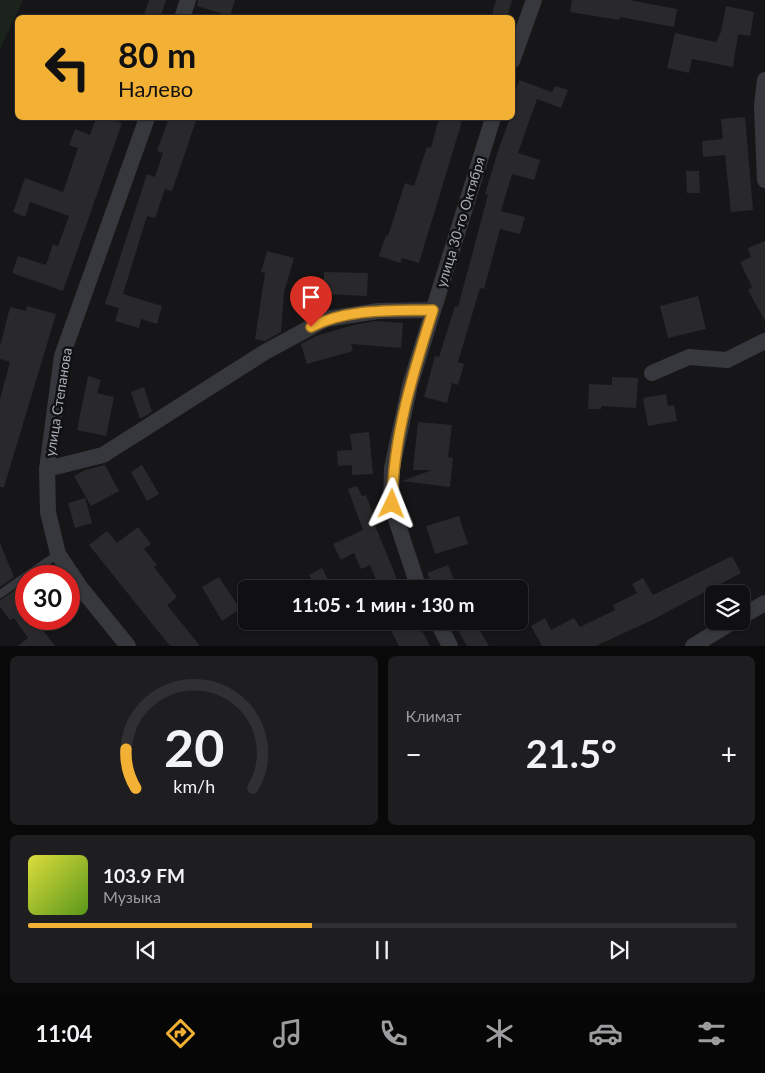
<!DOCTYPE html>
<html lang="ru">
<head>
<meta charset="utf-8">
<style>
	body { margin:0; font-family:Lato,sans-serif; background:#1e1e20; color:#f1f3f6; height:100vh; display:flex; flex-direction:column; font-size:19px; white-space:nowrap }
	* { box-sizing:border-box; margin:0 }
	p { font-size:16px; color:#9c9d9f }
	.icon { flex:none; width:28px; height:28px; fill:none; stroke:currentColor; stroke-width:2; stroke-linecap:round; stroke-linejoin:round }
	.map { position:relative; height:646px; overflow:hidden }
	.details { display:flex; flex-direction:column; gap:10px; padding:10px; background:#09090a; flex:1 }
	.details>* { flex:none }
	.banner { position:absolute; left:15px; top:15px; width:500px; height:105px; border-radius:8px; box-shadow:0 1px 4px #0004,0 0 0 1px #303032; background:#f2b134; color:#111; overflow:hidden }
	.tools { position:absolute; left:705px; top:585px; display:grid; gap:10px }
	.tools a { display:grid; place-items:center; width:45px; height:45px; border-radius:8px; background:#101012; box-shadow:0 1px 4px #0004,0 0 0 1px #303032; font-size:25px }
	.speed { position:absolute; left:15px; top:565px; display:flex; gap:10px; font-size:25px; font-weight:700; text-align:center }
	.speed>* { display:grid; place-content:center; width:65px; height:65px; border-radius:50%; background:#101012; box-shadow:0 1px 4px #0004,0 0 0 1px #303032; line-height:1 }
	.speed .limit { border:8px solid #d22; background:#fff; color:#111 }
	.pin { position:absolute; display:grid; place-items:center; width:42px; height:42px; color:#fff; margin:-51px -21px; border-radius:50% 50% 50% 0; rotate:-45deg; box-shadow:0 0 5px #0007 }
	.pin .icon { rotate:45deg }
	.me { position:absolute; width:55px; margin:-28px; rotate:2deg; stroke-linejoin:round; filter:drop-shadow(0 0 4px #0008) }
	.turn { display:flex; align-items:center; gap:18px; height:105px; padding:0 20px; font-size:22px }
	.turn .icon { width:65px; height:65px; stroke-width:2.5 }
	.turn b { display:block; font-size:35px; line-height:42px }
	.big { font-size:38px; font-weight:700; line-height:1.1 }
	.details .tile { flex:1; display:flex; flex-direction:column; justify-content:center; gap:8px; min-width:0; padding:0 18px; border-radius:8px; background:#1e1e20 }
	.details .dial { align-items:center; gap:0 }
	.dial svg { height:130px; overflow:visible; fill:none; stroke:#303032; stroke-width:7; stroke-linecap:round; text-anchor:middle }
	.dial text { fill:#f1f3f6; stroke:none }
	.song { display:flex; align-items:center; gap:15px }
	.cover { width:60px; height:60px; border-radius:8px; background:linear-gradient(135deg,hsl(60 70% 55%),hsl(90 70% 35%)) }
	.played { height:5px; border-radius:2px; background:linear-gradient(90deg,#f2b134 40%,#303032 40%) }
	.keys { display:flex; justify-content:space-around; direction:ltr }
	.heat { display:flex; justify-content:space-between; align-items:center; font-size:28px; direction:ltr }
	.details .tiles { flex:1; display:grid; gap:10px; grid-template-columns:1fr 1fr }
	.tile:last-child { grid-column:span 2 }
	.trip { position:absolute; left:238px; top:580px; width:290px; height:50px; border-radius:8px; background:#101012; box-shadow:0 1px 4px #0004,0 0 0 1px #303032; font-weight:700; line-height:50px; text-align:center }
	.tabs { display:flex; height:80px; justify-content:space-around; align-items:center; background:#060607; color:#9c9d9f }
	.tabs .icon { width:35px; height:35px }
	.tabs .active { color:#f2b134 }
	.tabs b { font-size:22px; color:#f1f3f6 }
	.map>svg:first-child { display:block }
	.green { fill:#1c231d }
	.building { fill:#29292c }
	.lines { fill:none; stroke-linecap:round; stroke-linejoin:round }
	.service { stroke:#37383d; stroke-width:8 }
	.minor { stroke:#37383d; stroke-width:16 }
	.route-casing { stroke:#9d7322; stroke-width:12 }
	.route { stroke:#f2b134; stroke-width:9 }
	.labels { text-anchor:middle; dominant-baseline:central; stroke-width:5; stroke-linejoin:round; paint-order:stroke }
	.street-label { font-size:14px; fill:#a8adb8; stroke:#111113 }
</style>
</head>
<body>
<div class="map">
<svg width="765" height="646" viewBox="0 0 765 646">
	<rect width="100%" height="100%" fill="#161618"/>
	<polygon class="green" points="0,0 23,0 0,49"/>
	<g class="building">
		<polygon points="149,0 166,0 160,18 143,18"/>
		<polygon points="198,0 235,0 230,16 197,6"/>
		<polygon points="496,0 512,0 507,18 491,18"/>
		<polygon points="572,0 629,0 677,9 674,27 620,17 619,20 570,12"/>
		<polygon points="726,6 754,12 750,36 738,34 733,67 692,59 689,73 667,68 675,33 716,42 721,32"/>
		<polygon points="519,80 552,92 555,86 568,90 561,108 537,99 518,153 540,160 534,180 512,174 501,211 525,217 520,234 500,229 484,289 480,288 458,362 464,364 458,385 452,383 447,403 424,397 435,356 439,357 455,306 458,307 488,195 485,194 499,148 510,118 512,118 516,99 513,98"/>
		<polygon points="745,117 753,210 731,212 725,155 703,157 702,141 723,139 721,119"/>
		<polygon points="96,118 107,118 122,123 63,291 12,273 18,256 46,265 53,244 58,246 69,216 30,202 25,217 13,212 25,178 63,192 78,148 69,145 75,129 90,135"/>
		<polygon points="169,118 197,118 172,191 165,189 155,218 147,216 123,294 162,306 157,324 141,319 139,328 115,321 119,308 105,304 147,174 155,177 163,153 157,151"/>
		<polygon points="439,118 463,118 419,263 402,258 400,263 379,256 386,235 388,236 405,183 414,186 427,147 431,148"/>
		<polygon points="686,171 699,171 700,193 687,193"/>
		<polygon points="765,241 765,321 748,290 752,287 740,262 751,257 748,248"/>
		<polygon points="267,251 294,258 284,293 281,332 265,341 255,339 265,273 261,272"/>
		<polygon points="324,272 368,273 367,296 324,294"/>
		<polygon points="698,296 706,329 668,338 660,306"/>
		<polygon points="27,306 56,314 4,487 0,487 0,399 10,362 0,359 0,346 10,307 26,311"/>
		<polygon points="376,321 403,323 401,348 351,344 353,351 307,364 301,344 316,336 353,325"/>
		<polygon points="88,376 101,380 97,393 114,397 106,436 77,430"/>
		<polygon points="612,377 638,378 636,408 601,406 601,409 588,409 589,384 612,385"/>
		<polygon points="144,387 152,412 140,419 131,392"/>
		<polygon points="666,394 668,406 674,405 677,421 648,426 643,398"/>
		<polygon points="418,422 452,425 448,457 453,458 450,487 402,481 432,470 413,470"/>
		<polygon points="369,432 373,474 352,475 352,465 338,466 337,451 352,450 350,434"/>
		<polygon points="105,465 119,491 91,506 74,476 85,470"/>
		<polygon points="142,465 159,494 147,501 131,472"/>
		<polygon points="357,486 362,496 366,495 374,517 372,518 401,589 380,589 370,565 361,569 354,553 341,560 333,544 363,530 348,489"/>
		<polygon points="85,498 92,523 75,528 68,503"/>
		<polygon points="459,516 468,544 435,554 426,526"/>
		<polygon points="138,527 151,544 144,549 157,565 154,567 177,597 167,605 200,646 170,646 89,545 107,531 117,543"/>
		<polygon points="0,543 14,577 0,587"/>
		<polygon points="732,556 741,573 652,620 596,646 542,646 531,626 545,618 551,630 574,618 580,627 615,610 613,605 637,593 632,584 643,578 653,595"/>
		<polygon points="448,565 454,579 433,588 427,573"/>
		<polygon points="322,568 333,589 317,589 309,575"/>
		<polygon points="219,577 240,609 222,621 202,587"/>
		<polygon points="26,583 26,619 34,619 55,646 18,646 28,638 14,618 10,620 0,607 0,600"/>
		<polygon points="386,621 417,621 430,646 399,646"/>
		<polygon points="462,621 474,621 489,646 467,646 455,625"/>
	</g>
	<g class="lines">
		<polyline class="service" points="0,594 58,554"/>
		<g class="minor">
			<polyline points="182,18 188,0"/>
			<polyline points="512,61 534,0"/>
			<polyline points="765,80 762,106 765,180"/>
			<polyline points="652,373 689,357 727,360 765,341"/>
			<polyline points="47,469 103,455 265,352 326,319 378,311 433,310"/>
			<polyline points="419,589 391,504 392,468 410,385 493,118"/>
			<polyline points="741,617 765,603"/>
			<polyline points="437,621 450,646"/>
			<polyline points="128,646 80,587 58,554 48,512 47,469 62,356 147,118"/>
			<polyline points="693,646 734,621"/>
		</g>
	</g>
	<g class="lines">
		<defs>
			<path id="route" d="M 311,327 C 347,308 393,311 433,310 C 413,373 393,437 392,504"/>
		</defs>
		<use href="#route" class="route-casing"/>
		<use href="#route" class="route"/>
	</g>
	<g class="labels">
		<g class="street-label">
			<text transform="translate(460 222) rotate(-73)">улица 30-го Октября</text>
			<text transform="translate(58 402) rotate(-81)">улица Степанова</text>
		</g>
	</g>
</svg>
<div class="tools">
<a><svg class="icon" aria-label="layers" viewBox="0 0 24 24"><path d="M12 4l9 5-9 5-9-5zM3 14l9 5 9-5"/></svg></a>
</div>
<div class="speed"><div class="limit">30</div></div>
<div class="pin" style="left:311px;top:327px;background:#d93025"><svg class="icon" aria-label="arrive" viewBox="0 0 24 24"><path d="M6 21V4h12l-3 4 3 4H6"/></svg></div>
<svg class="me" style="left:392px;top:504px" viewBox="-20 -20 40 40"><path d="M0-17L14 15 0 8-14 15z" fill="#f2b134" stroke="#fff" stroke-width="4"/></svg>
<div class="trip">11:05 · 1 мин · 130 m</div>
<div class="banner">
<div class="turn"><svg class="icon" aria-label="left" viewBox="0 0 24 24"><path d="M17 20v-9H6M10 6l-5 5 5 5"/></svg><div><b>80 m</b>Налево</div></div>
</div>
</div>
<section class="details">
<div class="tiles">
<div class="tile dial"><svg viewBox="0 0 100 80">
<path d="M14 69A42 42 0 1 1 86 69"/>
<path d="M14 69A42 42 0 0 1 8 45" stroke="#f2b134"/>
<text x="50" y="56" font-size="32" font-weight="700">20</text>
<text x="50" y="72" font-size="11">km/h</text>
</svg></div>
<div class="tile"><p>Климат</p>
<div class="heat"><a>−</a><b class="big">21.5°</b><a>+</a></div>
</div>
<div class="tile">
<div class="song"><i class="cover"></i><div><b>103.9 FM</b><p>Музыка</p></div></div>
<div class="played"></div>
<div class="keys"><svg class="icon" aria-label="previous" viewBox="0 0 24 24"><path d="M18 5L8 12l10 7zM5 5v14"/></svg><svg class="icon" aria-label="pause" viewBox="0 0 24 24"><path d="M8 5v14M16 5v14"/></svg><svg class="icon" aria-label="next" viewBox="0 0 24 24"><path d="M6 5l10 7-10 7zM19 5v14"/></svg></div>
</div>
</div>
</section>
<nav class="tabs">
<b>11:04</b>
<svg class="icon active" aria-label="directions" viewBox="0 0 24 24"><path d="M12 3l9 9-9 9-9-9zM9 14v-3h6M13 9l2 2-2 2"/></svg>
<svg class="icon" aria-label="music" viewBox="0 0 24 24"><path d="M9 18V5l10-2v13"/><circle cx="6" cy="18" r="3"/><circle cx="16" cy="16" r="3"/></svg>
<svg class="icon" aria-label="phone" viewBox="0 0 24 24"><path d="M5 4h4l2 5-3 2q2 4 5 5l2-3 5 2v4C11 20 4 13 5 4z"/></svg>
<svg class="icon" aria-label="climate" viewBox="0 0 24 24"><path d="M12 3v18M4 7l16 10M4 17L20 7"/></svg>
<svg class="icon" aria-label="car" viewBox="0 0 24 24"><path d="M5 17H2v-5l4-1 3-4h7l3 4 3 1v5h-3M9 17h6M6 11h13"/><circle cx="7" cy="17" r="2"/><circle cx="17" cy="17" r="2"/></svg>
<svg class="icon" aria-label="filters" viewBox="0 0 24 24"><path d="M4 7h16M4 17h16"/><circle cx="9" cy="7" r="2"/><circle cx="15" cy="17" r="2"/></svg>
</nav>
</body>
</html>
